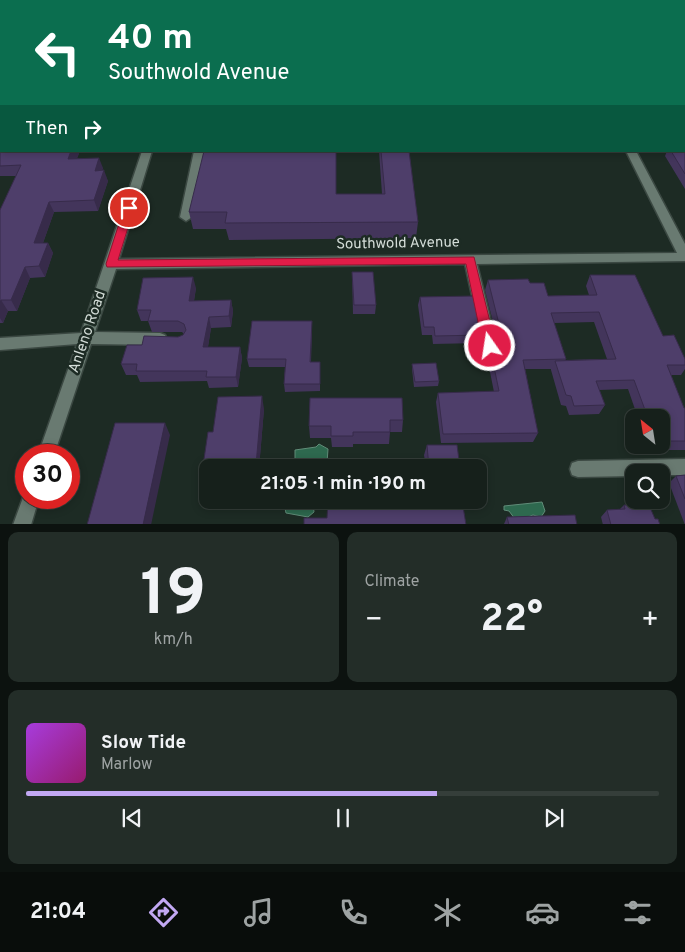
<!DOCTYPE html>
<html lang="en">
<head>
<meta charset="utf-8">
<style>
	body { margin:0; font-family:Overpass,sans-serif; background:#232d28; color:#f1f3f6; height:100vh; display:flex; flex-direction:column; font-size:19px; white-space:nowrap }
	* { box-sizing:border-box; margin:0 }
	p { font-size:16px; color:#9ea3a3 }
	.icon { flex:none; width:28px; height:28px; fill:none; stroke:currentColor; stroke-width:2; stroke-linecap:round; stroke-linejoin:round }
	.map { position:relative; height:524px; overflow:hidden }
	.drawer { display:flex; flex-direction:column; gap:8px; padding:8px; background:#0c120f; flex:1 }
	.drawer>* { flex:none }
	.hud { position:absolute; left:0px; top:0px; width:685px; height:152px; box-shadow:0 2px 8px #0003,0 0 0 1px #353e3a; background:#0b6e4f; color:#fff; overflow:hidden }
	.needle { width:32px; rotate:330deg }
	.controls { position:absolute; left:625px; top:409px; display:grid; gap:10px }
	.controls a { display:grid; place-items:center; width:45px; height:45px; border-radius:10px; background:#16201b; box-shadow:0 2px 8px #0003,0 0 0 1px #353e3a; font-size:25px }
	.speed { position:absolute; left:15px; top:444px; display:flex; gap:10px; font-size:25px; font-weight:700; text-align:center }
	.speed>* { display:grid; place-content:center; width:65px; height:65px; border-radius:50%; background:#16201b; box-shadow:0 2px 8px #0003,0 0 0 1px #353e3a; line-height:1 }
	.speed .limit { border:8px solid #d22; background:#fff; color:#111 }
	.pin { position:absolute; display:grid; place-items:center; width:42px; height:42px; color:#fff; margin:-21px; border:2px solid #fff; border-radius:50%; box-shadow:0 1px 5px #0007 }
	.me { position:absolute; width:55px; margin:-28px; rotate:347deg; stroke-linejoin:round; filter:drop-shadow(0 0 4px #0008) }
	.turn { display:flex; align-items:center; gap:18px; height:105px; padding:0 25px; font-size:22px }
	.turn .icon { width:65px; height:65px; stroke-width:2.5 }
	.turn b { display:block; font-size:35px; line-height:42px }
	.then { display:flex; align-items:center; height:48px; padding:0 25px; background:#0003; gap:10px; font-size:19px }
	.big { font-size:38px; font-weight:700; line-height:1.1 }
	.drawer .widget { flex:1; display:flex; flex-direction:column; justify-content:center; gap:8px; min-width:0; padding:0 18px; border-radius:10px; background:#232d28 }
	.drawer .dial { align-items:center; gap:0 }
	.dial b { font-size:65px; line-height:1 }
	.song { display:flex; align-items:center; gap:15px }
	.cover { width:60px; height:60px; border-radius:8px; background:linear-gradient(135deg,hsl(280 70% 55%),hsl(320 70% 35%)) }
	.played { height:5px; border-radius:2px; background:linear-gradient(90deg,#c2a8f3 65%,#353e3a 65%) }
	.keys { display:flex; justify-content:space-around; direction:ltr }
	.heat { display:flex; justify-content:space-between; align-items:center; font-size:28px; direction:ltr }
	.drawer .tiles { flex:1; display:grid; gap:8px; grid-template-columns:1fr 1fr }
	.widget:last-child { grid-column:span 2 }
	.trip { position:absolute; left:199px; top:459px; width:288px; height:50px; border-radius:10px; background:#16201b; box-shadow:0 2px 8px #0003,0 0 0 1px #353e3a; font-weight:700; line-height:50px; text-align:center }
	.dock { display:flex; height:80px; justify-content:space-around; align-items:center; background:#090d0b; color:#9ea3a3 }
	.dock .icon { width:35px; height:35px }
	.dock .on { color:#c2a8f3 }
	.dock b { font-size:22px; color:#f1f3f6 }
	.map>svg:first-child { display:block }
	.water { fill:#2e694f; stroke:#608c78 }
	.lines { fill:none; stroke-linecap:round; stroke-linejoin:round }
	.minor-casing { stroke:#3b4842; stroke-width:3 }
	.minor { fill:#697a71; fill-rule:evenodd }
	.wall { fill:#43355b; fill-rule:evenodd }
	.shaded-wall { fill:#372b4a }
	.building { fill:#4e3e6a; stroke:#372b4a }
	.route { fill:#e11d48; stroke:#92132f }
	.labels { text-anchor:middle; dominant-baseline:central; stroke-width:5; stroke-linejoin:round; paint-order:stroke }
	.street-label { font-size:15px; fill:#d3dcd7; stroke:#1d2b24 }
</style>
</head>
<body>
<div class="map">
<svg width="685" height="525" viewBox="0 0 685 525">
	<rect width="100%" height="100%" fill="#1d2b24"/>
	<g class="water">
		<polygon points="319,444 328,449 327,463 295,463 295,450 316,447"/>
		<polygon points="287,500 322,500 313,504 314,512 308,517 286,513 284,504"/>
		<polygon points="542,502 545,511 541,517 533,515 523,519 515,519 509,511 504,510 504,506"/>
	</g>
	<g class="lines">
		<defs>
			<g id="minor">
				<rect x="193" y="0" width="8" height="1"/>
				<polygon points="549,0 557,0 558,1 550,1"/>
				<rect x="684" y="98" width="1" height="6"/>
				<polygon points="142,151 152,151 119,259 677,253 626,151 636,151 685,244 685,261 477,264 497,346 495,350 490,352 485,350 483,346 465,264 116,269 95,332 160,333 165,335 167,339 165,343 160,345 91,344 54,455 38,455 77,344 0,350 0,338 81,333"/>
				<polygon points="194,151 204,151 192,217 186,221 180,217"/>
				<polygon points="685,459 685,475 661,475 661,472 634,472 634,476 578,477 572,475 570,469 572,463 578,461"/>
				<polygon points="25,492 26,498 39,498 31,525 13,525"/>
			</g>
		</defs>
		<use href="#minor" class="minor-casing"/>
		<use href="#minor" class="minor"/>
	</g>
	<g class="wall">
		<rect x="89" y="0" width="39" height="1"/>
		<polygon points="638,0 685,0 685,33 684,33 684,1 639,1"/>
		<polygon points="1,12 1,66 0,66 0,13"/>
		<polygon points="1,68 1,105 0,105 0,70"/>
		<polygon points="684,103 685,103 685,189 665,156 667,151 684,151"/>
		<polygon points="0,147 1,151 80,151 77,158 103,168 102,170 108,181 98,211 54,212 43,243 48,243 53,253 45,277 30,278 17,311 8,311 3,323 0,323 0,210 16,176 0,176"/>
		<polygon points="379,151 409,151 418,222 416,238 229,240 226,229 193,229 189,212 336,194 382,194"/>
		<polygon points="352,272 376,305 375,314 353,314"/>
		<path d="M 590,275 L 663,336 L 685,359 L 685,369 L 681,375 L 671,375 L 684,408 L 685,408 L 685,450 L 646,450 L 645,445 L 661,445 L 661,418 L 638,418 L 628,389 L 599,390 L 605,405 L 599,414 L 569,415 L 566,406 L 561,405 L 551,370 L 551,369 L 525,369 L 538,433 L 533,442 L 441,443 L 436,402 L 438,393 L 494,392 L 486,352 L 489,343 L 494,344 L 498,342 L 485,290 L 488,280 L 530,283 L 548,296 L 589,295 L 586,286 ZM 594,322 L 607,359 L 565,360 L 566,359 L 554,323 Z"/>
		<polygon points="196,288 194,301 231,300 233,311 231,327 211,328 208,347 240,347 242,358 238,387 209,388 207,381 140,382 137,375 126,375 121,364 142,345 178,337 183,335 184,334 182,332 152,332 148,321 141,321 137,310"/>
		<polygon points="420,297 483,335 480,343 433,344 432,335 422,335 418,305"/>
		<polygon points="312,329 311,362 320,370 320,391 285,392 284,384 285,367 249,367 247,359"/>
		<polygon points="412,364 439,381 438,386 414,387 412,369"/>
		<polygon points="310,398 403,420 402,432 390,432 389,444 353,444 353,447 332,447 331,438 310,438 309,426"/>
		<polygon points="264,409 259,468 208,468 208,477 207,477 203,466 213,432"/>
		<polygon points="427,445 460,468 426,468 424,455"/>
		<polygon points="685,475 685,525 669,483 676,476"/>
		<polygon points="209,500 251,500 251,502 210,503"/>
		<polygon points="425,500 462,500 466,525 327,518 353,507 426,507"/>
		<polygon points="624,505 655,519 660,525 603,525 601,517 607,510 620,509"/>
		<polygon points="507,517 577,525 504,524"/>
	</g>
	<g class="shaded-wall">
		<polygon points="45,0 52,0 51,1 44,1"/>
		<polygon points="71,151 80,151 73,169 68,159"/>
		<polygon points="99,158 103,168 99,181 95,171"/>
		<polygon points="104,170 108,181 98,211 94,200"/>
		<polygon points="49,202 54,212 39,254 34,243"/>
		<polygon points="48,243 53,253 45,277 39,266"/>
		<polygon points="25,267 30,278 17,311 11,300"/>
		<polygon points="193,277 196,288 192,312 189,301"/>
		<polygon points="1,300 8,311 3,323 0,318 0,303"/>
		<polygon points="231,300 233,311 231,327 229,316"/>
		<polygon points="209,317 211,328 206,358 203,347"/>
		<polygon points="312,321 312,329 310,370 310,362"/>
		<polygon points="240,347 242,358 238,387 236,377"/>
		<polygon points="262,396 264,409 259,468 256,468 256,465"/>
		<polygon points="165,423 170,435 151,525 143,525"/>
	</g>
	<g class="building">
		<polygon points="10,0 45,0 44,1 9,1"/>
		<polygon points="581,0 607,0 608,1 582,1"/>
		<polygon points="646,0 685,0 685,26 684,26 684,1 647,1"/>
		<polygon points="1,12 1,58 0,58 0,13"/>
		<polygon points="1,68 1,95 0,95 0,70"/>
		<polygon points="684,103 685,103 685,134 684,132"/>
		<polygon points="1,145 1,151 71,151 68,159 99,158 95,171 104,170 94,200 49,202 34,243 48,243 39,266 25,267 11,300 1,300 0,303 0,210 21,165 0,166 0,147"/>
		<polygon points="684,147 685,147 685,174 671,151 684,151"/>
		<polygon points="204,151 336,151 336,194 385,194 381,151 409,151 418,222 225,223 227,212 189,212"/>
		<polygon points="352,272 373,272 376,305 354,305"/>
		<polygon points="590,275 635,275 663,336 674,335 685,359 685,365 667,365 684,408 685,408 685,441 661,441 661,418 648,418 634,380 596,381 605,405 574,406 571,396 566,395 555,361 616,359 599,312 551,313 566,359 523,360 538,433 443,434 438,393 499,391 489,343 494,344 499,342 502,336 488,280 528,279 530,283 544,283 548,296 597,295"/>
		<polygon points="193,277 189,301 231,300 229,316 209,317 203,347 240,347 236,377 206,377 207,371 136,371 137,364 121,364 127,345 142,345 144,336 178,337 183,335 186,330 184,324 178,321 148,321 151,310 137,310 143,278"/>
		<polygon points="474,296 483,335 435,336 434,327 424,327 420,297"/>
		<polygon points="252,321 312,321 310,362 320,362 320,384 284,384 286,359 247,359"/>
		<polygon points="436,363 439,381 415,382 412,364"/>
		<polygon points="262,396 256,465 250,465 250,468 209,468 210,466 203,466 208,432 213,432 218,397"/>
		<polygon points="310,398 402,398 403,420 390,420 390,432 353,432 353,436 331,436 331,426 309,426"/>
		<polygon points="115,423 165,423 143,525 87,525"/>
		<polygon points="427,445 457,445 460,468 429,468"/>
		<polygon points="685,475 685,499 676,476"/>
		<polygon points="429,500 462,500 466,525 304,525 304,518 327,518 328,502 353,501 353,507 429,507"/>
		<polygon points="624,505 649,505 655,519 658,519 660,525 611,525 607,510 625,509"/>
		<polygon points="575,515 577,525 509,525 507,517"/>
	</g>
	<polygon class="route" points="129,204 134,208 118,260 474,257 496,346 494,350 490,351 485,350 483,346 466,264 107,267 106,264 124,208"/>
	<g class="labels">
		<g class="street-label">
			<text transform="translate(398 244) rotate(-1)">Southwold Avenue</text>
			<text transform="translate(88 332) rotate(-71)">Anleno Road</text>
		</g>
	</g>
</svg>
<div class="controls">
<a><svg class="needle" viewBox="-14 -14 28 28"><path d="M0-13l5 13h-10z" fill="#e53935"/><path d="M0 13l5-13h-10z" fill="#9ea3a3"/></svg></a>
<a><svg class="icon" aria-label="search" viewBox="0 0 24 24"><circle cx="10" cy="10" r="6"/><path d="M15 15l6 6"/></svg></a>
</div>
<div class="speed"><div class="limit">30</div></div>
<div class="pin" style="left:129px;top:208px;background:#d93025"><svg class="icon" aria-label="arrive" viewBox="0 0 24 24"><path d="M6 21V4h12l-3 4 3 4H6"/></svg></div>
<svg class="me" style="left:490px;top:346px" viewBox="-20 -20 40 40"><circle r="17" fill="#e11d48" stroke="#fff" stroke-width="3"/><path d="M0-11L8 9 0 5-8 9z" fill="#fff"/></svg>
<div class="trip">21:05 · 1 min · 190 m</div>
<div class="hud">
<div class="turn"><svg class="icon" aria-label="left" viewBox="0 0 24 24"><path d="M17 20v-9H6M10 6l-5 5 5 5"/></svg><div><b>40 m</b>Southwold Avenue</div></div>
<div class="then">Then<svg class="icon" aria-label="right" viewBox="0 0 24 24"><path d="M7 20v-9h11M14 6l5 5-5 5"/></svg></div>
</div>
</div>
<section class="drawer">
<div class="tiles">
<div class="widget dial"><b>19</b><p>km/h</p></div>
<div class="widget"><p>Climate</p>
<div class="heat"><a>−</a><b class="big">22°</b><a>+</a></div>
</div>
<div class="widget">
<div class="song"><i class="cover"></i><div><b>Slow Tide</b><p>Marlow</p></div></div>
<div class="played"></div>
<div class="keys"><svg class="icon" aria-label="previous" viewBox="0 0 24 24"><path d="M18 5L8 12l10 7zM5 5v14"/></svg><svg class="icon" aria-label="pause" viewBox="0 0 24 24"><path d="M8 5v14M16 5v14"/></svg><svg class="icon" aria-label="next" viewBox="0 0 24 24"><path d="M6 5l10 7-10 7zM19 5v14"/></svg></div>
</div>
</div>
</section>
<nav class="dock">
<b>21:04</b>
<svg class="icon on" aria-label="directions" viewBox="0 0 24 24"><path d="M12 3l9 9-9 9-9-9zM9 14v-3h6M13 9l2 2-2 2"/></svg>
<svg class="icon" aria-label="music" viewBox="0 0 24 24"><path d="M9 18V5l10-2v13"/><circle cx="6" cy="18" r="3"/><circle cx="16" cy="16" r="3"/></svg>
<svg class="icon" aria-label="phone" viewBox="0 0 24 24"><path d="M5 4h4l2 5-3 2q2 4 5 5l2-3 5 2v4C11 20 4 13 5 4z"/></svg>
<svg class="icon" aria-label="climate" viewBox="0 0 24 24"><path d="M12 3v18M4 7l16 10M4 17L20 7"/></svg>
<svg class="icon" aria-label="car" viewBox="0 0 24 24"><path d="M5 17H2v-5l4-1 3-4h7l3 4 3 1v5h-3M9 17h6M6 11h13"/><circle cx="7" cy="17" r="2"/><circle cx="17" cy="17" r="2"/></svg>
<svg class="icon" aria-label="filters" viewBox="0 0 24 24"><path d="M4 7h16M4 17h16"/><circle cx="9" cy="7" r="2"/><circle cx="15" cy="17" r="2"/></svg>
</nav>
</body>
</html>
